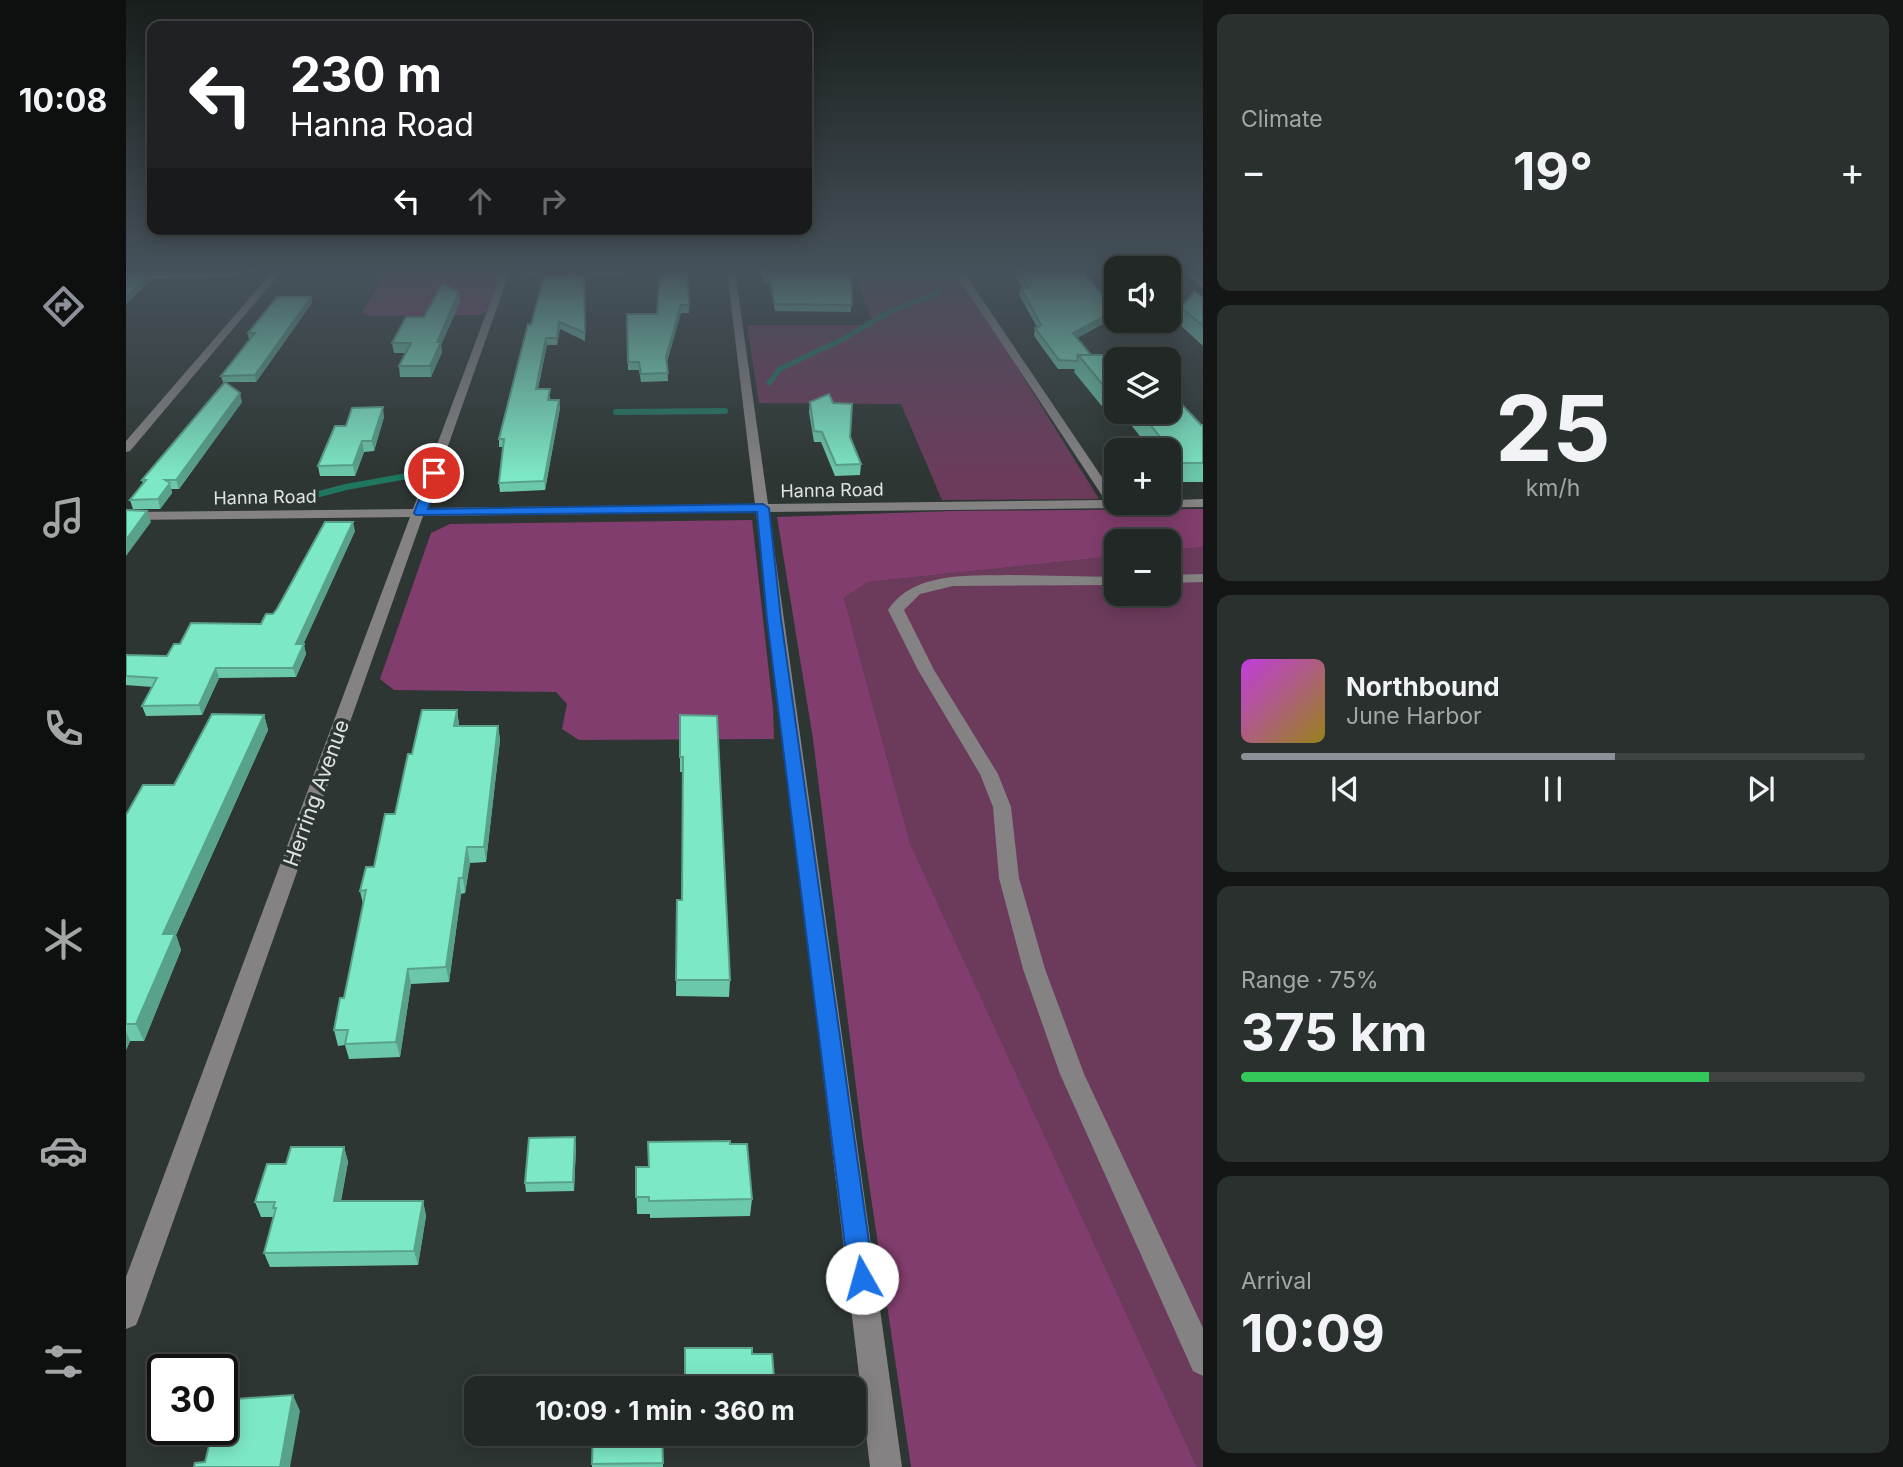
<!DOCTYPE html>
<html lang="en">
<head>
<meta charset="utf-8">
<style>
	body { margin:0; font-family:Inter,sans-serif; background:#2a302e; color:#f1f3f6; height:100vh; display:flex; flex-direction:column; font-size:26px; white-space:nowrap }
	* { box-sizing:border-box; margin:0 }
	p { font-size:23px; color:#a2a6a7 }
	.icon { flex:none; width:38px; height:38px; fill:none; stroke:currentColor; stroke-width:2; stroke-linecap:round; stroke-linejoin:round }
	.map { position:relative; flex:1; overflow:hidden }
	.details { display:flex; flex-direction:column; gap:14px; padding:14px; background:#131615; width:700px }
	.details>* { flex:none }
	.banner { position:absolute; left:21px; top:21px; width:665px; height:214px; border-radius:14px; box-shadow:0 4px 18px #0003,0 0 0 2px #3f4443; background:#202124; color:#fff; overflow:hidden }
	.controls { position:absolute; left:978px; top:256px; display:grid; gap:14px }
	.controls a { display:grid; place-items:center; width:77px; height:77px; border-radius:14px; background:#222826; box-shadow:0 4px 18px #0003,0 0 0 2px #3f4443; font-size:35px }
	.speed { position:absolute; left:21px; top:1354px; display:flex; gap:14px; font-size:35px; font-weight:700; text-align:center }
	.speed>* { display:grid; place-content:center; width:91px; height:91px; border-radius:50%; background:#222826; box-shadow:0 4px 18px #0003,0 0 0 2px #3f4443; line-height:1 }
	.speed .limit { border:4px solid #111; border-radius:10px; background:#fff; color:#111 }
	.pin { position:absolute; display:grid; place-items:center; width:60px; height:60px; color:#fff; margin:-30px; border:4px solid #fff; border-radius:50%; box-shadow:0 2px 7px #0007 }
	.me { position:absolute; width:77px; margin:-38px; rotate:353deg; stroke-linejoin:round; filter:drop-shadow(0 0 5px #0008) }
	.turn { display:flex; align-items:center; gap:24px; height:147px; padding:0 28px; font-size:32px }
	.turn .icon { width:91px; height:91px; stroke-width:2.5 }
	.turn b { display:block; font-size:49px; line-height:60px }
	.lanes { display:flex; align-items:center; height:66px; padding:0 28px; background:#0003; justify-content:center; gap:35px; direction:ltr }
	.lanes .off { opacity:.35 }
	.big { font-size:52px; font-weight:700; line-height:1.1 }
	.details .widget { flex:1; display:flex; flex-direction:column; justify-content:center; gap:10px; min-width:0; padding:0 24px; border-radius:14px; background:#2a302e }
	.details .dial { align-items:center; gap:0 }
	.dial b { font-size:91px; line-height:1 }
	.song { display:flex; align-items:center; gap:21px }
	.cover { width:84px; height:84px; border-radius:10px; background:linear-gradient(135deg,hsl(290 70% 55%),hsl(50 70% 35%)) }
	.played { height:7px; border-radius:4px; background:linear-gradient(90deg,#8c9099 60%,#3f4443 60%) }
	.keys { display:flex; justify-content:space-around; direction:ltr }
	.heat { display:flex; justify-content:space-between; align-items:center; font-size:38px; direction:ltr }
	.charge { height:10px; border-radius:5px; background:linear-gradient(90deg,#34c759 75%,#3f4443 0) }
	.trip { position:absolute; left:338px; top:1376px; width:402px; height:70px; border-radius:14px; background:#222826; box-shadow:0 4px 18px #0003,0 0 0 2px #3f4443; font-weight:700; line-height:70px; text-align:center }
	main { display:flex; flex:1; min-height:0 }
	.tabs { display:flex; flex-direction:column; width:126px; justify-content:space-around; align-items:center; background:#0e100f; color:#a2a6a7 }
	.tabs .icon { width:49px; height:49px }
	.tabs .active { color:#8c9099 }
	.tabs b { font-size:32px; color:#f1f3f6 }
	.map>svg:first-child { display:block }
	.green { fill:#6c3b5c }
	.forest { fill:#813d6d }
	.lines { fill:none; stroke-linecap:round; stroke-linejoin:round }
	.stream-far1 { stroke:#207760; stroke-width:5 }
	.stream { stroke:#207760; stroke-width:6 }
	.minor { fill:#858284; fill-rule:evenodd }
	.wall { fill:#6cc8aa }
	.shaded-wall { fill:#58a28b }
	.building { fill:#7de8c6; stroke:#58a28b; stroke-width:2 }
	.route { fill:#1a73e8; stroke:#114b97; stroke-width:2 }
	.labels { text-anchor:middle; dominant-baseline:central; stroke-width:7; stroke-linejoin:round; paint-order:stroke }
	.far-street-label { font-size:18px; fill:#e0e5e3; stroke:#2e3633 }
	.street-label { font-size:21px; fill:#e0e5e3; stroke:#2e3633 }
</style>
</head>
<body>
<main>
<nav class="tabs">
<b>10:08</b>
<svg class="icon active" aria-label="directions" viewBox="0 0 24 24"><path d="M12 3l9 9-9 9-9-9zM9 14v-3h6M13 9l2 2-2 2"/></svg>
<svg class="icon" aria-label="music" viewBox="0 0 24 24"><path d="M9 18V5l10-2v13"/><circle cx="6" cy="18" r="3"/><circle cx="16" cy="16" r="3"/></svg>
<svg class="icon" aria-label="phone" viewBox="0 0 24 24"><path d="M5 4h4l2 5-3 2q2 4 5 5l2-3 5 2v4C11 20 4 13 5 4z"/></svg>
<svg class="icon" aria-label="climate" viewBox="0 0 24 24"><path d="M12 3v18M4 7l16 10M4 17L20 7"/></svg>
<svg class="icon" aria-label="car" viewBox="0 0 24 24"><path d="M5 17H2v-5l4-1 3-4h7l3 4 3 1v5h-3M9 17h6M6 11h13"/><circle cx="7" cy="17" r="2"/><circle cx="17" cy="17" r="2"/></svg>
<svg class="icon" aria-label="filters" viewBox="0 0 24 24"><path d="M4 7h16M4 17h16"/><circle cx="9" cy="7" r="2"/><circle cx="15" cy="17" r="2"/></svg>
</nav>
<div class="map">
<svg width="1077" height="1467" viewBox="0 0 1077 1467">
	<rect width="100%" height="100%" fill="#2e3633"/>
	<g class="green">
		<polygon points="832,272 973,499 816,500 775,404 633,403 621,325 748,325 728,273"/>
		<polygon points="1077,547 1077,1467 1071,1467 784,843 718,598 742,582 990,556 990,593 1043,593 1043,550"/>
	</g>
	<g class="forest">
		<polygon points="260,271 377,271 362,311 353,315 243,316 236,313"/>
		<polygon points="395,271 501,271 488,277 394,278"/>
		<polygon points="1077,509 1077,547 1043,550 1043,541 990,541 990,556 742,582 718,598 784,843 1071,1467 785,1467 737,1143 687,739 651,517 826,511"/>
		<polygon points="626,520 647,709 648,739 453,740 436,729 441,704 430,692 268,690 254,679 305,533 324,524"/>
	</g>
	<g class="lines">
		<polyline class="stream-far1" points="643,383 654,369 719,338 763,312 813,292"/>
		<g class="stream">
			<polyline points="490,412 599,411"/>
			<polyline points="163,502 220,487 287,475"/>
		</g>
		<g class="minor">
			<polygon points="147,271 156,271 4,451 0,452 0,441"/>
			<polygon points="376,271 384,271 300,508 629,504 601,271 609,271 642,504 979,500 828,271 837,271 990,498 990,502 1077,499 1077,507 643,512 776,1467 744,1467 630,512 297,516 14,1315 10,1325 0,1329 0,1277 284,517 0,520 0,512 287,509"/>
			<polygon points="1057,271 1067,271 1077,280 1077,288"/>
			<polygon points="1077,574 1077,582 1043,583 1043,575"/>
			<path d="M 885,575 L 990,577 L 990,585 L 827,586 L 794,594 L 778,610 L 808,670 L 872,774 L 885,807 L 893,878 L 919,969 L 958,1074 L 1077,1328 L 1077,1376 L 1067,1371 L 934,1074 L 897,969 L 873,878 L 867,807 L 854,774 L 792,670 L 762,610 C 788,571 843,576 885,575 Z"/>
		</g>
	</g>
	<g class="wall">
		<polygon points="0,271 114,271 109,277 26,279"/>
		<polygon points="534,271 563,305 563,313 555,313 541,362 542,381 515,382 513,370 502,370 501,314 531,314"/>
		<polygon points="635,271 725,271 725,312 649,311 643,283 638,283"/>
		<polygon points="887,271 956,271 988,318 951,338 965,355 990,359 990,411 1043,411 1077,425 1077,482 1050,482 1043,473 1043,450 1025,450 998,416 984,416 948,372 949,369 932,369 908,336 909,328 911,327 893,295 895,288 897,288"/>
		<polygon points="458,275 459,341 434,329 431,345 421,345 412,389 424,397 424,400 433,400 434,408 419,490 374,492 373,483 377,447 373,447 373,439 405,325"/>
		<polygon points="1077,298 1077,346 1051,322 1055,307"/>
		<polygon points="334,302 315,345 316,352 305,377 274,377 273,366 279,353 268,353 266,343 298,317"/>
		<polygon points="186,303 130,382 99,382 116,402 53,489 45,489 46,493 34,509 7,509 4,500 17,484 16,480 98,382 97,382 95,376 123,339 122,333"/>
		<polygon points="684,402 735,464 734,475 709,476 695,442 688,442 683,412"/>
		<polygon points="258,417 248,451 238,452 229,476 194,476 192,466 220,426"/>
		<polygon points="229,531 177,644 180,654 170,677 93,678 76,715 20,716 16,706 26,687 0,685 0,655 41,656 135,624 147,614"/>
		<polygon points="331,710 333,726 372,726 374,740 360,862 344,863 339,893 335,894 323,982 285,984 274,1057 223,1059 219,1045 212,1046 208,1030 218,998 237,904 234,891 248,867 269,814 286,754"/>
		<polygon points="138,715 142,730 50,935 55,950 18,1041 4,1041 0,1050 0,815 48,785"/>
		<polygon points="554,715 604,980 603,997 550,996 551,900 556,900 556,772 554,772"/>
		<polygon points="604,1144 626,1199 624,1216 524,1218 524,1214 511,1214 510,1167 523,1167"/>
		<polygon points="450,1146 448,1191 400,1192 399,1183"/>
		<polygon points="218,1147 222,1162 215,1201 297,1201 300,1216 292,1265 144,1267 138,1253 148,1217 135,1217 129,1202 160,1164"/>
		<polygon points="536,1433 537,1467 466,1467 466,1464"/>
	</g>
	<g class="shaded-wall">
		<polygon points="108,271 114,271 109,277"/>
		<polygon points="25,273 26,279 0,304 0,297"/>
		<polygon points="333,292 334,302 315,345 316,352 305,377 304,366 311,342"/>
		<polygon points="185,297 186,303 130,382 129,375"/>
		<polygon points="555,305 555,313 540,365 540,357"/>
		<polygon points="990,310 988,318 945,341 947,333"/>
		<polygon points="433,322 434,329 431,345 431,338"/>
		<polygon points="420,338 421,345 410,396 410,389"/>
		<polygon points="114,393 116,402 53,489 50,480"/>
		<polygon points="433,400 434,408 419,490 418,481"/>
		<polygon points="257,407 258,417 248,451 246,441"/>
		<polygon points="236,441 238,452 229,476 227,465"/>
		<polygon points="44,483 46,493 34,509 32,499"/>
		<polygon points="21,511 25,522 0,556 0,540"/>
		<polygon points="227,522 229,531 173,654 170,644"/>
		<polygon points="178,644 180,654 170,677 167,668"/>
		<polygon points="90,668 93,678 76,715 73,705"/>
		<polygon points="331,710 333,724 330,741 328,726"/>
		<polygon points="138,715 142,730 50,935 55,950 18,1041 10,1024 37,934"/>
		<polygon points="372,726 374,740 360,862 358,847"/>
		<polygon points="341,847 344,863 339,893 337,878"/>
		<polygon points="333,878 335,894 323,982 320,967"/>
		<polygon points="282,969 285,984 274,1057 270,1042"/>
		<polygon points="0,1031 4,1041 0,1050"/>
		<polygon points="449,1137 450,1146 448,1191 447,1182"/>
		<polygon points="218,1147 222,1162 212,1216 208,1201"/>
		<polygon points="297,1201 300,1216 292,1265 288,1251"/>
		<polygon points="167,1395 174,1411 164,1467 154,1467"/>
	</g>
	<g class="building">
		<polygon points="0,271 108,271 25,273 0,297"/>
		<polygon points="534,271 561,271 563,305 555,305 540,357 542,373 515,374 513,362 502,362 501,314 531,314"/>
		<polygon points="637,271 725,271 726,305 649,304 643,277 638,277"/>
		<polygon points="893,271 956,271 990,310 947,333 965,355 952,355 951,361 933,360 909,328 915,325 895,288 903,288"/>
		<polygon points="458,275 459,333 433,322 431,338 420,338 410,389 424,389 422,400 433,400 418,481 373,483 378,439 373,439 402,324 405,325 418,276"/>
		<polygon points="316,284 333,292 311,342 315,342 304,366 273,366 285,343 266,343 280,317 298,317"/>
		<polygon points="1069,291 1077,298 1077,326 1055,307"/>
		<polygon points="151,297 185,297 129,375 95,376 129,333 122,333"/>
		<polygon points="952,355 1008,355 1012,359 990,359 990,398 988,398"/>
		<polygon points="99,382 114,393 50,480 39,480 44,483 32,499 4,500 20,480 16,480"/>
		<polygon points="1043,391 1075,425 1077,425 1077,463 1055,463 1013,411 1043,411"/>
		<polygon points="703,394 707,403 726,404 724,437 735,464 710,465 696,432 688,431 684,402"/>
		<polygon points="257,407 246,441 236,441 227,465 192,466 209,426 220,426 226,408"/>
		<polygon points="0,510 21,511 0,540"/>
		<polygon points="199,522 227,522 170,644 178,644 167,668 90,668 73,705 16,706 31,678 0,676 0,655 41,656 48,644 54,644 65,623 135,624 140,614 147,614 151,609"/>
		<polygon points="296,710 331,710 328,726 372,726 358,847 341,847 337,878 333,878 320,967 282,969 270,1042 219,1044 222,1030 208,1030 214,998 218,998 240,890 234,891 240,867 248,867 259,814 269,814 282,754 286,754"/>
		<polygon points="86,714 138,715 37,934 49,934 10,1024 0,1024 0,815 17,785 48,785"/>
		<polygon points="554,715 591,716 604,980 550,980 551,900 556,900 557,757 554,757"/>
		<polygon points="449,1137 447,1182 399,1183 403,1138"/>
		<polygon points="604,1141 604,1144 621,1144 626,1199 523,1201 523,1197 510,1197 510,1167 523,1167 522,1142"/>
		<polygon points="165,1147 218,1147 208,1201 297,1201 288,1251 138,1253 150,1208 147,1208 149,1202 129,1202 141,1164 160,1164"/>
		<polygon points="559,1348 626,1348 626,1354 646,1354 649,1388 549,1388 549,1378 559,1378"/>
		<polygon points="167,1395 154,1467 68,1467 69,1463 79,1462 87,1430 96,1430 96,1400"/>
		<polygon points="467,1433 536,1433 537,1463 466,1464"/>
	</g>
	<linearGradient id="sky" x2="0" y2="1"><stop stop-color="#191e1c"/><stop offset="0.57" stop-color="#46525b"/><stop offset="1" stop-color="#46525b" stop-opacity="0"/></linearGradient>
	<rect width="1077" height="477" fill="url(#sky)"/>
	<polygon class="route" points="308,470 314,473 302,509 637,504 643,508 655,619 748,1278 745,1286 736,1290 727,1286 723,1278 641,619 631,512 290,515 288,513 303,473"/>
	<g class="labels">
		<g class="far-street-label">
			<text transform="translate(706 490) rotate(-1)">Hanna Road</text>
			<text transform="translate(139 497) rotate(-1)">Hanna Road</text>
		</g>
		<g class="street-label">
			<text transform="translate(190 793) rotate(-70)">Herring Avenue</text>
		</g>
	</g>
</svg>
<div class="controls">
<a><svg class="icon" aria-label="sound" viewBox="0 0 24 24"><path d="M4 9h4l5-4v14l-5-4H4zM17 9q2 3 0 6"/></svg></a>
<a><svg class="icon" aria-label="layers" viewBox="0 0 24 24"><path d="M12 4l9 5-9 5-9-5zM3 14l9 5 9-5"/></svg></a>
<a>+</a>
<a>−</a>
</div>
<div class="speed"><div class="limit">30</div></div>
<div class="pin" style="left:308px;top:473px;background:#d93025"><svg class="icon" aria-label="arrive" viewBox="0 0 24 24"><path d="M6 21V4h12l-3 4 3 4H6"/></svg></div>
<svg class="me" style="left:736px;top:1278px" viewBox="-20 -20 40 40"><circle r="19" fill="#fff"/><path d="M0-13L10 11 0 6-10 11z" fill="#1a73e8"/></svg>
<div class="trip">10:09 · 1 min · 360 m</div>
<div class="banner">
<div class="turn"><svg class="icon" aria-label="left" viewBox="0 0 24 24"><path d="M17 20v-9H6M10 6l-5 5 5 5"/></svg><div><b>230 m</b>Hanna Road</div></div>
<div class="lanes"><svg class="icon" aria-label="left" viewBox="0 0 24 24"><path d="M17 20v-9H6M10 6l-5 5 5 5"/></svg><svg class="icon off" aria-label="ahead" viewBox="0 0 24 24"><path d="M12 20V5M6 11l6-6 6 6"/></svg><svg class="icon off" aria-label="right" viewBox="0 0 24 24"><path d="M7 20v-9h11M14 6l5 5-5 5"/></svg></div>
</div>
</div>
<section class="details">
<div class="widget"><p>Climate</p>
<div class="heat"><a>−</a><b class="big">19°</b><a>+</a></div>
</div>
<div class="widget dial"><b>25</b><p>km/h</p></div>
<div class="widget">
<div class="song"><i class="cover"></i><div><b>Northbound</b><p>June Harbor</p></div></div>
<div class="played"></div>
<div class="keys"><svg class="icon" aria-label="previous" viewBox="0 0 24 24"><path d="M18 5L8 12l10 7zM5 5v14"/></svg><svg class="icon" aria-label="pause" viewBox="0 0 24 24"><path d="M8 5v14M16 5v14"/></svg><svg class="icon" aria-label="next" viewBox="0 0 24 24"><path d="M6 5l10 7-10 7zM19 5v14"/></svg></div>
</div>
<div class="widget"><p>Range · 75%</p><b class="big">375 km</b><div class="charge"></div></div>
<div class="widget"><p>Arrival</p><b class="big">10:09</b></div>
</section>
</main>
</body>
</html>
